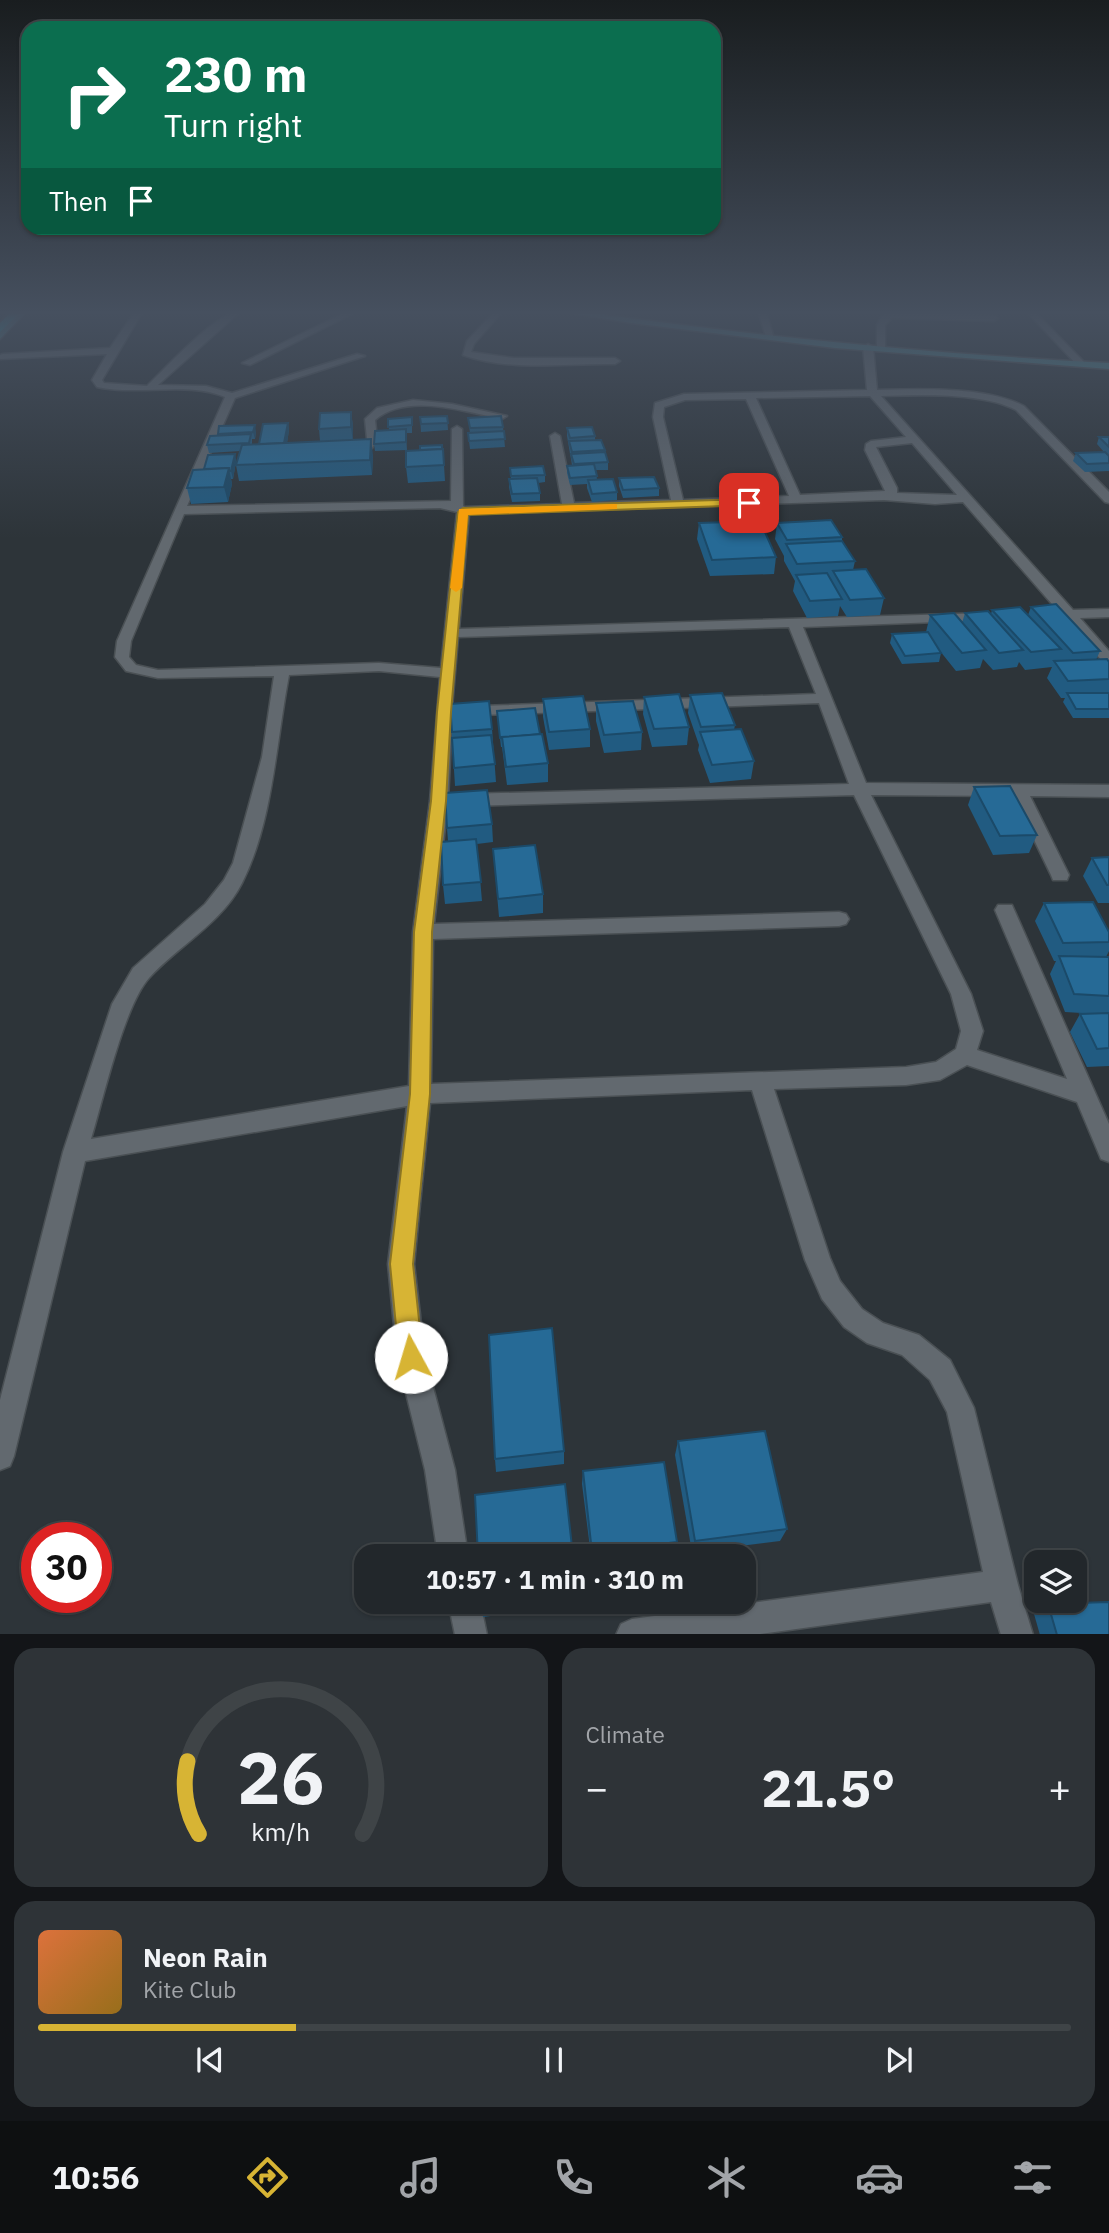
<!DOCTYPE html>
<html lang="en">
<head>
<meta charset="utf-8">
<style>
	body { margin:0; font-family:"IBM Plex Sans",sans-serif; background:#2e3337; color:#f1f3f6; height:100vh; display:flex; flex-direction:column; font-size:26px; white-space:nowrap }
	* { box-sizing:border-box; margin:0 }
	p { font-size:23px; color:#a2a5a9 }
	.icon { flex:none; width:38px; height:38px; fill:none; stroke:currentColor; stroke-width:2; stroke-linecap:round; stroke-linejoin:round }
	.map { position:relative; height:1634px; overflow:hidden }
	.drawer { display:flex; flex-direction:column; gap:14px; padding:14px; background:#131518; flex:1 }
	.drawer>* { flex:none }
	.banner { position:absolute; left:21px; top:21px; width:700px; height:214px; border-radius:21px; box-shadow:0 2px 5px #0004,0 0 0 2px #3f4447; background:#0b6e4f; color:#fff; overflow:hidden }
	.fabs { position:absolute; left:1024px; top:1550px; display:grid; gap:14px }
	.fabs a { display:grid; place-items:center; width:63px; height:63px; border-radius:14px; background:#22272b; box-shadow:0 2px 5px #0004,0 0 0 2px #3f4447; font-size:35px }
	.speed { position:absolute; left:21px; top:1522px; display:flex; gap:14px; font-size:35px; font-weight:700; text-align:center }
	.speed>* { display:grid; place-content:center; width:91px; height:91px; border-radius:50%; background:#22272b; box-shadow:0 2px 5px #0004,0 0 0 2px #3f4447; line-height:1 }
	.speed .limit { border:10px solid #d22; background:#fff; color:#111 }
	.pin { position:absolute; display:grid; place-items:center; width:60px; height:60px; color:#fff; margin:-30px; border-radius:14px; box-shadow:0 4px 10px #0006 }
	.me { position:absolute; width:77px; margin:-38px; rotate:354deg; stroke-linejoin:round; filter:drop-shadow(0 0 5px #0008) }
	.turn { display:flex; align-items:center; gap:24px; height:147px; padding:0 28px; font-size:32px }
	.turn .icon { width:91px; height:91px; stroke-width:2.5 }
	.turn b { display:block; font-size:49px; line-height:60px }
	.then { display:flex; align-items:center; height:66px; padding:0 28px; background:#0003; gap:14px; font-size:26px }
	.big { font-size:52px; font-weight:800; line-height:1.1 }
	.drawer .card { flex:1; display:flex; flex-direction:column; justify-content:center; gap:10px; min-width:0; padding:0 24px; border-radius:21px; background:#2e3337 }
	.drawer .dial { align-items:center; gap:0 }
	.dial svg { height:182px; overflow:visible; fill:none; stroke:#3f4447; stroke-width:7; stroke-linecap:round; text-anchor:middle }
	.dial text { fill:#f1f3f6; stroke:none }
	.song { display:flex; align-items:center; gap:21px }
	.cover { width:84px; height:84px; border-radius:10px; background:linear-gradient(135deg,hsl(20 70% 55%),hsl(40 70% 35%)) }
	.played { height:7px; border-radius:4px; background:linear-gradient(90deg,#d7b434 25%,#3f4447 25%) }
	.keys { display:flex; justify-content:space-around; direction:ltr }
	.heat { display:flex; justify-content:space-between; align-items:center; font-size:38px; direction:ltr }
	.drawer .tiles { flex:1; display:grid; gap:14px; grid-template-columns:1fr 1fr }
	.card:last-child { grid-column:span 2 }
	.trip { position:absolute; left:354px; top:1544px; width:402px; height:70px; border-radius:21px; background:#22272b; box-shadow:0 2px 5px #0004,0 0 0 2px #3f4447; font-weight:800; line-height:70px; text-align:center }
	.menu { display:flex; height:112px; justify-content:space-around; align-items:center; background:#0e1011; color:#a2a5a9 }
	.menu .icon { width:49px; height:49px }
	.menu .on { color:#d7b434 }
	.menu b { font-size:32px; color:#f1f3f6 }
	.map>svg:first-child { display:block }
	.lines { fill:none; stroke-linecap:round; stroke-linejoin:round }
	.minor-casing { stroke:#4a5054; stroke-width:3 }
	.secondary-casing { stroke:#4a5054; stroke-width:3 }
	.trunk-casing { stroke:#4a5054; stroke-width:4 }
	.minor { fill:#62696f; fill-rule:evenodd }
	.secondary { fill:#49818b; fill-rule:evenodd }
	.trunk { fill:#20aaba; fill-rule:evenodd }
	.wall { fill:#215b81 }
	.shaded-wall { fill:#1b4a69 }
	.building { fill:#266a96; stroke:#1b4a69; stroke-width:2 }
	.route { fill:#d7b434; stroke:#8c7522; stroke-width:2 }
	.slow { fill:#f59e0b }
</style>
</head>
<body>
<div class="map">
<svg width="1109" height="1635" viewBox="0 0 1109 1635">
	<rect width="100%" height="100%" fill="#2d3439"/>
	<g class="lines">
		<defs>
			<g id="minor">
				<path d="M 135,311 L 143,311 L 102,380 L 104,383 L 147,386 C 165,369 219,309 241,311 L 158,385 L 206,386 L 232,393 L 357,354 L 365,356 L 235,398 L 187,506 L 451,501 L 452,429 L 457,426 L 462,429 L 463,506 L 465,507 L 562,504 L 550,436 L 555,433 L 560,436 L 574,503 L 671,500 L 653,417 L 655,403 L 684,394 L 867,390 L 863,347 L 868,344 L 873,347 L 877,390 C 920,389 985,386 1024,406 L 1109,492 L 1109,503 L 1105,502 L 1016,410 C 982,392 920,395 881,396 L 1073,610 L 1109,609 L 1109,617 L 1080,618 L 1109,651 L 1109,664 L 1104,663 L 1065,619 L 1038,619 L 1038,613 L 1058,611 L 963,502 L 935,504 L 884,500 L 469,514 L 459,629 L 987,613 L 994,617 L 992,620 L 803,627 L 866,783 L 1109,785 L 1109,797 L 1030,796 L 1069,875 L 1067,880 L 1053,880 L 1051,875 L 1013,796 L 871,795 L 971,994 L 983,1031 L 977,1050 L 1067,1079 L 995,910 L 998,905 L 1012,905 L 1109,1124 L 1109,1162 L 1101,1159 L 1077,1102 L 967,1065 L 940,1080 L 906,1085 L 774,1089 L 830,1258 L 840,1281 L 862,1309 L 883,1323 L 919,1335 L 950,1360 L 974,1408 L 1018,1585 L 1033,1635 L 1001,1635 L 991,1602 L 753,1635 L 616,1635 L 621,1624 L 632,1619 L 983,1572 L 947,1412 L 930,1380 L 902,1355 L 867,1343 L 844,1327 L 822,1299 L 805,1260 L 752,1090 L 430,1103 L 414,1264 L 425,1357 L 455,1470 L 468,1556 L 438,1556 L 425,1470 L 397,1357 L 388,1264 L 407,1106 L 85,1161 L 14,1456 L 10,1466 L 0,1470 L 0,1400 L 63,1152 L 112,1004 L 133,968 L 205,904 L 224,880 L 233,863 L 262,757 L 274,676 L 158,678 L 126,671 L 115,657 L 117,641 L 225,397 C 189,381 137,396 97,387 L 92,380 L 107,354 L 0,359 L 0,355 L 3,354 L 110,348 ZM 870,396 L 906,437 L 871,441 L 866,444 L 865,450 L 885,491 L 800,495 L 756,398 ZM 746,399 L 789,496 L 683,500 L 663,417 L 664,407 L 685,400 ZM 912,443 L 957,495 L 897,493 L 897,488 L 876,447 ZM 440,508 L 457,512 L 441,668 L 379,663 L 158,670 L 136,665 L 129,657 L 131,641 L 184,514 ZM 789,627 L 816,694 L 452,707 L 458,637 ZM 379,671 L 440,677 L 430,801 L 413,932 L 409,1086 L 91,1139 C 103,1100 124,1006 149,978 C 178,946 222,923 242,883 C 273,822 276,742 289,675 ZM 819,703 L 849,784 L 467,794 L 458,800 L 467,806 L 854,795 L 951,994 L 961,1031 L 956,1049 L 936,1062 L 906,1067 L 431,1084 L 433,939 L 839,926 L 846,924 L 849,919 L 846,914 L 839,912 L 434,924 L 448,801 L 452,716 Z"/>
				<polygon points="348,311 358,311 250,365 242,363"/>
				<path d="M 495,311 L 503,311 L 474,344 L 471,352 L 514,358 L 615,358 L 620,361 L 615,364 C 566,363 510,372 463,355 L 467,341 Z"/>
				<polygon points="758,311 766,311 774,339 766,337"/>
				<polygon points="1026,311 1034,311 1084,362 1084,366 1078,366"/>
				<polygon points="892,312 994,315 998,318 994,321 892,318 885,325 885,349 877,351 877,325 882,315"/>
				<path d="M 413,400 L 452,404 L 507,416 L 502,419 C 465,412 407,392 375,420 L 377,439 L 372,448 L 349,453 L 349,449 L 364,444 L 367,439 L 365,419 L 377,408 Z"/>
				<polygon points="448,1601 480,1601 487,1635 455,1635"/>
			</g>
			<g id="secondary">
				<polygon points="19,311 27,311 0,339 0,331"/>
				<path d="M 559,311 L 578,311 C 754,336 931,354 1109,363 L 1109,369 L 835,348 L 631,323 Z"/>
			</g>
			<polygon id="trunk" points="12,311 22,311 0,332 0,323"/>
		</defs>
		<use href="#minor" class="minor-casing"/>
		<use href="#secondary" class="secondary-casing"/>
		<use href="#trunk" class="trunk-casing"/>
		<use href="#minor" class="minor"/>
		<use href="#secondary" class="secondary"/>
		<use href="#trunk" class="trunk"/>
	</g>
	<g class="wall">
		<polygon points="1073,311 1109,311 1109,313 1076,313"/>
		<polygon points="351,412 353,426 353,440 373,455 372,475 239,481 236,465 240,451 209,453 207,445 218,436 218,434 256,432 255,439 252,439 252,444 259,444 288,423 289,430 287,443 320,441 319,429"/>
		<polygon points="447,416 448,430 421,432 420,417"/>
		<polygon points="412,417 412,433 406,433 407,450 375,451 374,444 389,430 388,419"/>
		<polygon points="468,418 503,427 505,447 470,449 468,433 470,433"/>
		<polygon points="567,428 595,436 595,440 605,450 608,462 608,470 596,470 597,480 617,492 617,500 592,502 587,488 587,484 570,485 567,473 567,466 572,465 567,436"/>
		<polygon points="1099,437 1109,437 1109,471 1085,472 1073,461 1076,453 1104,452 1097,444"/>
		<polygon points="443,449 445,481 408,483 406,467"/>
		<polygon points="235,454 236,462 233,479 231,479 232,484 228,502 191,504 187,488 204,469"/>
		<polygon points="510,468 545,475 545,482 538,483 540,493 540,501 512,502 509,487 509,479 511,479"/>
		<polygon points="619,478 659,488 659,496 623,498 619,486"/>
		<polygon points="699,523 776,557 774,574 710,576 697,539"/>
		<polygon points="777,523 842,537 842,541 855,561 853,570 884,598 880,615 847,617 840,606 838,616 807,618 793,591 795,581 784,561 784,556 775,539"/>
		<polygon points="1031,607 1100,651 1096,660 1109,662 1109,718 1073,718 1063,702 1065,698 1061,698 1047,678 1052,667 1025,670 1019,662 1017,667 993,670 983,659 980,668 956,671 936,646 941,653 939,662 902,664 890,643 892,634 926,632 930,615 962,623 965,613 991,614 992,610 1028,615"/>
		<polygon points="690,695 735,725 734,730 754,761 751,779 710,783 698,750 699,745 688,713"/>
		<polygon points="644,697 689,727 687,745 652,747 643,714"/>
		<polygon points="543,699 590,729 590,747 549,750 543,717"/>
		<polygon points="596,703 642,732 641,750 604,753 596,721"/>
		<polygon points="450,704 492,729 496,782 455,786"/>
		<polygon points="497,711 540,734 548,763 548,782 507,785 502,747 501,747"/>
		<polygon points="974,787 1037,835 1029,853 993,855 968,805"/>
		<polygon points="492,824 493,842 477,844 482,901 445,904 443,885 448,841 447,828"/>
		<polygon points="493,849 543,894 543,913 499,917"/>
		<polygon points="1109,857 1109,903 1098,903 1083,876 1092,858"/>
		<polygon points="1044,903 1109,932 1109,951 1106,957 1109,957 1109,1066 1087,1067 1070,1032 1080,1014 1098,1014 1065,1012 1050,974 1056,961 1054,961 1035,921"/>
		<polygon points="678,1441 787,1529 780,1541 692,1552 675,1455"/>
		<polygon points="564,1451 564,1464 496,1472 495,1459"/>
		<polygon points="583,1471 677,1542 674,1553 653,1556 591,1556 582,1484"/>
		<polygon points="480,1601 577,1601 576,1605 483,1617"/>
		<polygon points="1048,1604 1109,1635 1040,1635 1034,1614"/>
	</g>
	<g class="shaded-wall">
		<polygon points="351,412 353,426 353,442 351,427"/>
		<polygon points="288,423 289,430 286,450 284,443"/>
		<polygon points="255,425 256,432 255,439 253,432"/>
		<polygon points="371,439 373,455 372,475 370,460"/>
		<polygon points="235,454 236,462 233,479 231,471"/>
		<polygon points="229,468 232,484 228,502 224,487"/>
	</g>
	<g class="building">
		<polygon points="351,412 351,427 319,429 320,413"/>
		<polygon points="447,416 448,423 421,424 420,417"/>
		<polygon points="501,416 503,427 470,428 468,418"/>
		<polygon points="412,417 412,425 388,427 388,419"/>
		<polygon points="288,423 284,443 259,444 263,424"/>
		<polygon points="255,425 253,432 218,434 219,426"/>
		<polygon points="592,427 595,436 570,438 567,428"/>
		<polygon points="406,429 406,442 374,444 375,431"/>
		<polygon points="504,431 505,439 469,441 468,433"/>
		<polygon points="251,434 249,443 207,445 210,436"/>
		<polygon points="1099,437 1109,437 1109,447"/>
		<polygon points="371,439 370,460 236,465 242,445"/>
		<polygon points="601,440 605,450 572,452 569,441"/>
		<polygon points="442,445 442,449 420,450 420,446"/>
		<polygon points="443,449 444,465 406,467 406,451"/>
		<polygon points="605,452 608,462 574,464 571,454"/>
		<polygon points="1105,452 1109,456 1109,463 1087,464 1076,453"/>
		<polygon points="235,454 231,471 229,471 229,468 204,469 208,455"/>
		<polygon points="594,464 597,476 570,478 567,466"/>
		<polygon points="543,466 545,475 511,476 510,468"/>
		<polygon points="229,468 224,487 187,488 193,470"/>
		<polygon points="654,477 659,488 623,490 619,478"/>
		<polygon points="537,478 540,493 512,494 509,479"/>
		<polygon points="613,479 617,492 592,494 588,480"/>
		<polygon points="831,520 842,537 787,540 777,523"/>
		<polygon points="760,521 776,557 712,560 699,523"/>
		<polygon points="842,541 855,561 797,564 786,544"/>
		<polygon points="866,569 884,598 850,600 833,571"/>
		<polygon points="827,573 842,599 810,601 796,575"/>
		<polygon points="1056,604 1100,651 1073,653 1031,607"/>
		<polygon points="1020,607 1061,649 1031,652 992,610"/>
		<polygon points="988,611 1023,650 999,653 965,613"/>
		<polygon points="954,613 986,650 962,653 930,615"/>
		<polygon points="928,632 941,653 905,656 892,634"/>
		<polygon points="1107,659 1109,662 1109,679 1068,681 1054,661"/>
		<polygon points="722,693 735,725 701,727 690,695"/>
		<polygon points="1067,693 1109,693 1109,709 1076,709"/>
		<polygon points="679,694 689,727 654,729 644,697"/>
		<polygon points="583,696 590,729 549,732 543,699"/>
		<polygon points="489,701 492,729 452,732 450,704"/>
		<polygon points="633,701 642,732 604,735 596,703"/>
		<polygon points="535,708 540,734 500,738 497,711"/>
		<polygon points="741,729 754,761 712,765 700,732"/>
		<polygon points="542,734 548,763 506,767 502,737"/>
		<polygon points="491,735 495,764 454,768 452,738"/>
		<polygon points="1010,786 1037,835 1000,836 974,787"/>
		<polygon points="487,790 492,824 447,828 445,793"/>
		<polygon points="476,839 481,882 443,885 441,842"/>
		<polygon points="535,845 543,894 498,899 493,849"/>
		<polygon points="1109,857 1109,885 1107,885 1092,858"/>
		<polygon points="1093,902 1109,932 1109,942 1063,943 1044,903"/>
		<polygon points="1059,956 1109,957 1109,996 1074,994"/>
		<polygon points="1109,1013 1109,1048 1097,1049 1080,1014"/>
		<polygon points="552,1328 564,1451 495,1459 489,1335"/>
		<polygon points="765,1431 787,1529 695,1541 678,1441"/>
		<polygon points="664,1462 677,1542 592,1552 583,1471"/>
		<polygon points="565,1484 573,1556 478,1556 475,1495"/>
		<polygon points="480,1601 529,1601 481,1607"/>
		<polygon points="1109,1602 1109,1635 1057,1635 1048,1604"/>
	</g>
	<linearGradient id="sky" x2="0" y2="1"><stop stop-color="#191d1f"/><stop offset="0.58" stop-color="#46505f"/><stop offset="1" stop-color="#46505f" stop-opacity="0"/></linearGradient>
	<rect width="1109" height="539" fill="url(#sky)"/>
	<polygon class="route" points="749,499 755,503 753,505 468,515 451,712 446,801 432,932 430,1094 413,1264 423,1357 420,1365 411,1369 402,1365 399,1357 390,1264 410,1094 414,932 431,801 437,712 458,512 463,508"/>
	<polygon class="slow" points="613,504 617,504 617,509 468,515 462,588 456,592 450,588 459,509"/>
</svg>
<div class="fabs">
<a><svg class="icon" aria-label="layers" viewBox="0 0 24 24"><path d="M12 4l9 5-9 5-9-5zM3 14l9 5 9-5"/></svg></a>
</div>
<div class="speed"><div class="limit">30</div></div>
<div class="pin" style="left:749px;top:503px;background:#d93025"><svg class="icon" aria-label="arrive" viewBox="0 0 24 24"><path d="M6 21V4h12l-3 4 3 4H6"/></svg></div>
<svg class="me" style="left:411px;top:1357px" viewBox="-20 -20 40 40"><circle r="19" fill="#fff"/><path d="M0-13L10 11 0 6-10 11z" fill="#d7b434"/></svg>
<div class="trip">10:57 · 1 min · 310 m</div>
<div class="banner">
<div class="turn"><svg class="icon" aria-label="right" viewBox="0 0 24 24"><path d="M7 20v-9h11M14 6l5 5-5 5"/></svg><div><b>230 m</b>Turn right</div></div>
<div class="then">Then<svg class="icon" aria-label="arrive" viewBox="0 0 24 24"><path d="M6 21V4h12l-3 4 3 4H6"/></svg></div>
</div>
</div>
<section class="drawer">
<div class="tiles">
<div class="card dial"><svg viewBox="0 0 100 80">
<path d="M14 69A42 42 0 1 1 86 69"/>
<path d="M14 69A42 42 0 0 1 9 37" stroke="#d7b434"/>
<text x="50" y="56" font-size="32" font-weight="700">26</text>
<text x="50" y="72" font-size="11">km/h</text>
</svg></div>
<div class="card"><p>Climate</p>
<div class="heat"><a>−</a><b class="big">21.5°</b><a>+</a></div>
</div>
<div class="card">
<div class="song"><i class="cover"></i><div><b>Neon Rain</b><p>Kite Club</p></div></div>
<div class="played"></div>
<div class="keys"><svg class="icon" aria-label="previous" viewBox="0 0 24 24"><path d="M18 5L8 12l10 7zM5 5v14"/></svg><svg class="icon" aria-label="pause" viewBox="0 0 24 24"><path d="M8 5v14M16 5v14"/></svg><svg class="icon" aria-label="next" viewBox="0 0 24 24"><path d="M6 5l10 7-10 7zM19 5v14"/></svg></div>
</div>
</div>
</section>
<nav class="menu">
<b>10:56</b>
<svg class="icon on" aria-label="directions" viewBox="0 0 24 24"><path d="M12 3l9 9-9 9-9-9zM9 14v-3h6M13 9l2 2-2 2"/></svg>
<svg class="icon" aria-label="music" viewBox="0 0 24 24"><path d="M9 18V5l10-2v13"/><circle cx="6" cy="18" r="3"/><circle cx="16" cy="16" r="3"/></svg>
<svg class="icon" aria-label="phone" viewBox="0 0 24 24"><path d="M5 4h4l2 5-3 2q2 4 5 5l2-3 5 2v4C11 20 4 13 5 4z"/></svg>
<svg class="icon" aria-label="climate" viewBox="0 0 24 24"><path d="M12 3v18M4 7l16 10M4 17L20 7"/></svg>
<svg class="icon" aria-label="car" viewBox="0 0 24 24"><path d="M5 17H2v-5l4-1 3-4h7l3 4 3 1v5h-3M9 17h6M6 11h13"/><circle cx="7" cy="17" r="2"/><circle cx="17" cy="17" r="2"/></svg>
<svg class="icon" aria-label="filters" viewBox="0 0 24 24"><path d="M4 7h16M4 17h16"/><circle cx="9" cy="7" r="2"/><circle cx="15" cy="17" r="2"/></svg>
</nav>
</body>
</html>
